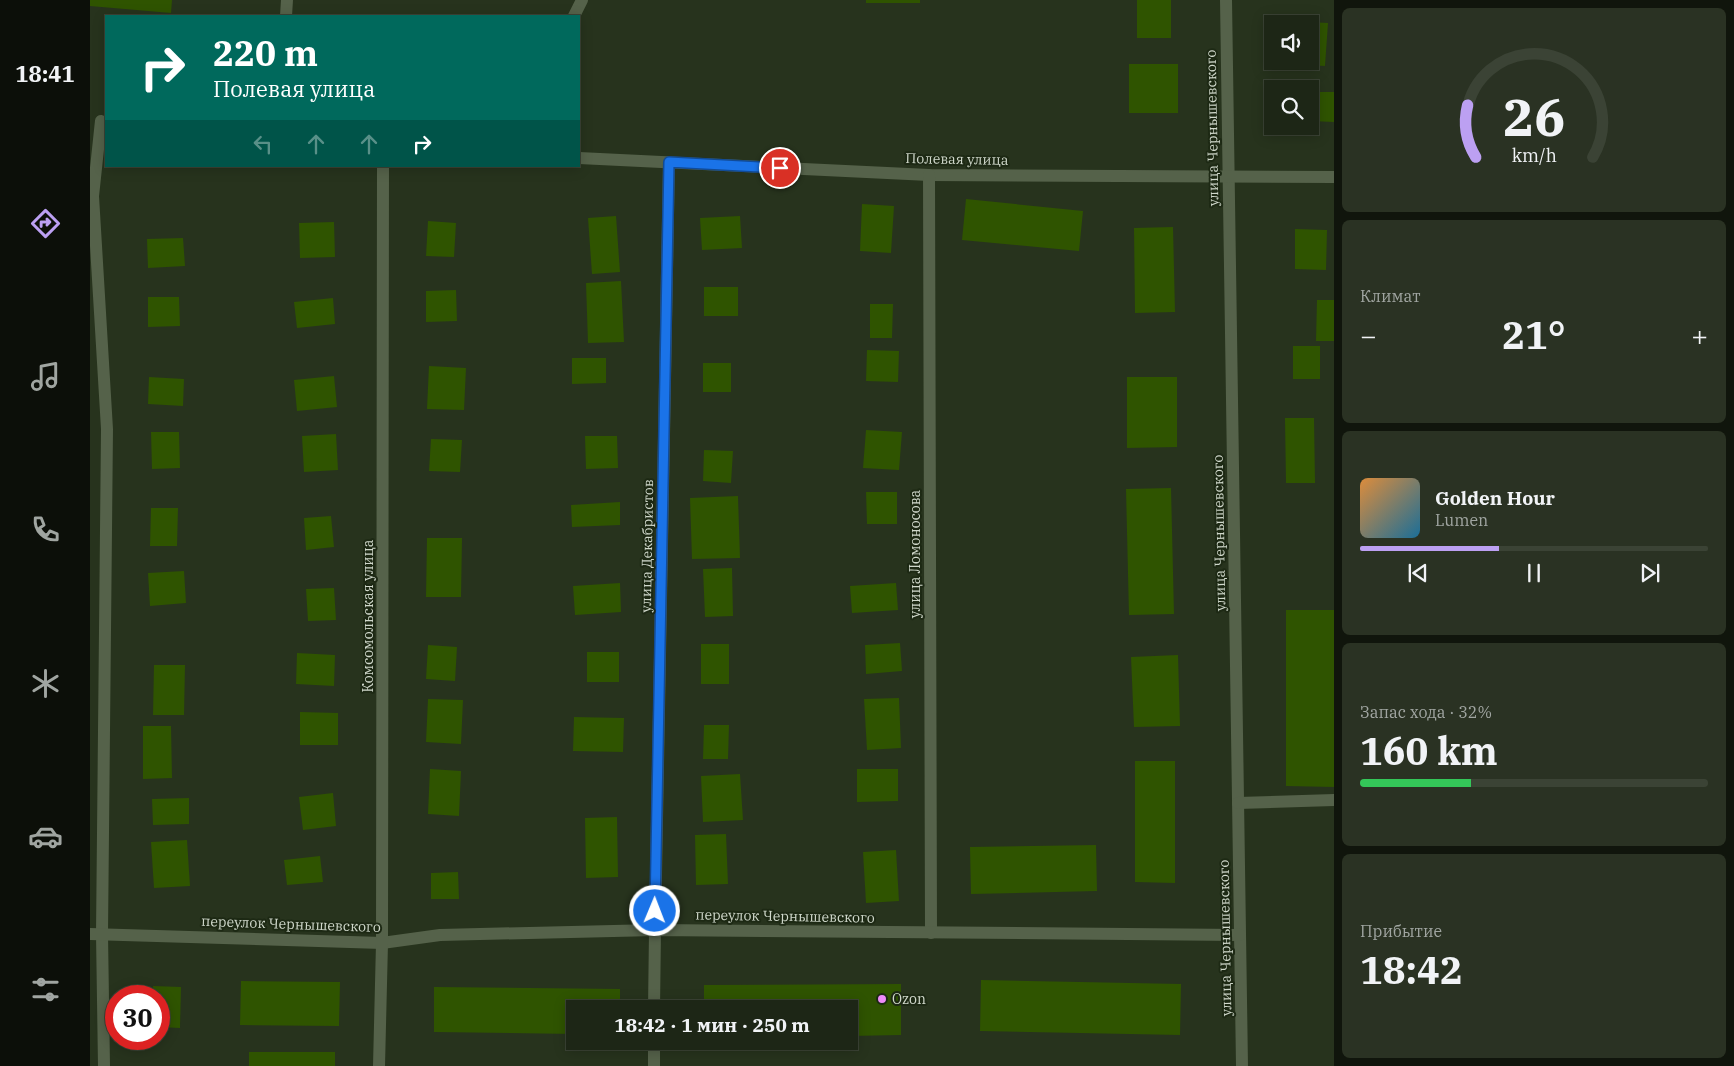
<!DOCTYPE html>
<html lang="ru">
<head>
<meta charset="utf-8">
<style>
	body { margin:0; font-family:"IBM Plex Serif",serif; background:#2a3223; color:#f1f3f6; height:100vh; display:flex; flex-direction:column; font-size:19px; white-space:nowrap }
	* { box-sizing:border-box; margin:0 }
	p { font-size:16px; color:#a0a5a1 }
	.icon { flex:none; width:28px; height:28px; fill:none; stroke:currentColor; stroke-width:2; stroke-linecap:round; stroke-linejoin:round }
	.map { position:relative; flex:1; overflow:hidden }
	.panel { display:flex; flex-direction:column; gap:8px; padding:8px; background:#10150c; width:400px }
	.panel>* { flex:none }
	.hud { position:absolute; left:15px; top:15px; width:475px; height:152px; border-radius:0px; box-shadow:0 2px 12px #0003,0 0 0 1px #3b4335; background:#00695c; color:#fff; overflow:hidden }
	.buttons { position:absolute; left:1174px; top:15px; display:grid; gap:10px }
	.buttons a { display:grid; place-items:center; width:55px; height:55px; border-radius:0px; background:#1d2616; box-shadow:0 2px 12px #0003,0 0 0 1px #3b4335; font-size:25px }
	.speed { position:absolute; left:15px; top:985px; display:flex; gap:10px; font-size:25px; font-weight:700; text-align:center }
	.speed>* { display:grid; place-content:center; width:65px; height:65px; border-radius:50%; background:#1d2616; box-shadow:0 2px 12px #0003,0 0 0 1px #3b4335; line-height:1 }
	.speed .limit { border:8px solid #d22; background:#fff; color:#111 }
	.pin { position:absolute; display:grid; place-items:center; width:42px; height:42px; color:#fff; margin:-21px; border:2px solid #fff; border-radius:50%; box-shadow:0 1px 5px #0007 }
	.me { position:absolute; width:55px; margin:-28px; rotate:1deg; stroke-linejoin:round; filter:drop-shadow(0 0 4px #0008) }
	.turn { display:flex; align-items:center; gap:18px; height:105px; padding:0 25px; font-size:22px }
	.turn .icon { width:65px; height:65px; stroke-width:2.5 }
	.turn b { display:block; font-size:35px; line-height:42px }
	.lanes { display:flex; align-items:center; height:48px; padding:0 25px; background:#0003; justify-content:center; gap:25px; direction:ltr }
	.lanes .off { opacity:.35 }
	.big { font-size:38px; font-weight:700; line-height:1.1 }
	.panel .widget { flex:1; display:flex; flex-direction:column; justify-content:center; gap:8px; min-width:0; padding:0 18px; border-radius:8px; background:#2a3223 }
	.panel .dial { align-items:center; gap:0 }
	.dial svg { height:130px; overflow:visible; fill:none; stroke:#3b4335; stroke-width:7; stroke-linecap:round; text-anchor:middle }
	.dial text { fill:#f1f3f6; stroke:none }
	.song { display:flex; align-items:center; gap:15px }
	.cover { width:60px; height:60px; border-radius:8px; background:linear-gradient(135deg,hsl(30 70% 55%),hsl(200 70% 35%)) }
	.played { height:5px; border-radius:2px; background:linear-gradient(90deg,#bca0f2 40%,#3b4335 40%) }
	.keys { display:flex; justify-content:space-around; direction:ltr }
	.heat { display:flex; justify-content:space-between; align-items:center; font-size:28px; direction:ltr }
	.charge { height:8px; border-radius:4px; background:linear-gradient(90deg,#34c759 32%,#3b4335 0) }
	.trip { position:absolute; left:476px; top:1000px; width:292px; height:50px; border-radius:0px; background:#1d2616; box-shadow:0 2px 12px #0003,0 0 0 1px #3b4335; font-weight:700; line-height:50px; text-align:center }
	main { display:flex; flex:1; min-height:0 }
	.dock { display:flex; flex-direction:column; width:90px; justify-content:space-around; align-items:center; background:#0c0f09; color:#a0a5a1 }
	.dock .icon { width:35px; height:35px }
	.dock .selected { color:#bca0f2 }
	.dock b { font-size:22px; color:#f1f3f6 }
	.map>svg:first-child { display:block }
	.building { fill:#2f5400 }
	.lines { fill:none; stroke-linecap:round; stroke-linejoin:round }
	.lane { stroke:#55624a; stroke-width:12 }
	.street { stroke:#55624a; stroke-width:12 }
	.route-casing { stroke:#114b97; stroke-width:12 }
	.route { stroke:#1a73e8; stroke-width:9 }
	.poi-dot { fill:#ee8bf8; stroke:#1d2914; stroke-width:2 }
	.labels { text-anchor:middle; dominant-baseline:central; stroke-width:4; stroke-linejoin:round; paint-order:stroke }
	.street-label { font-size:14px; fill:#d0d8cb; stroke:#1d2914 }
	.poi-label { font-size:14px; fill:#d0d8cb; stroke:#1d2914; text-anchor:start }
</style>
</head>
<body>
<main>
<nav class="dock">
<b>18:41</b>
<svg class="icon selected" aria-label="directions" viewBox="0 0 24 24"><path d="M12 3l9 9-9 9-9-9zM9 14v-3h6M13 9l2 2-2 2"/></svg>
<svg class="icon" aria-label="music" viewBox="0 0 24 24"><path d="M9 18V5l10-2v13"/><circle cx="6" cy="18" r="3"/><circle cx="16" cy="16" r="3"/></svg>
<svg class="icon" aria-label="phone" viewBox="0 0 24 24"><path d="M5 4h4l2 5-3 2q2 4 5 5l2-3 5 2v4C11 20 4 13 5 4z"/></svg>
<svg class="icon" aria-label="climate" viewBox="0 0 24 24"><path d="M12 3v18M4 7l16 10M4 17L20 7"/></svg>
<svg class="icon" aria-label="car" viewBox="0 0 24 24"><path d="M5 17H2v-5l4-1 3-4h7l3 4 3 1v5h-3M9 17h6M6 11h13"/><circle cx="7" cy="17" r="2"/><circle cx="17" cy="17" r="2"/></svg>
<svg class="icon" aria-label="filters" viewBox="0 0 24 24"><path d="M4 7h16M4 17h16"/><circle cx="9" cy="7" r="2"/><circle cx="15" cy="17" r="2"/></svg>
</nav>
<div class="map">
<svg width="1244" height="1066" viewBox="0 0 1244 1066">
	<rect width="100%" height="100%" fill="#27331d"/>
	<g class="building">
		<polygon points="0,0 82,0 81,13 0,6"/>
		<rect x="776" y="0" width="54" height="3"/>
		<rect x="1047" y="0" width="34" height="38"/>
		<polygon points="1220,22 1238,23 1235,66 1201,64 1201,61 1220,61"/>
		<rect x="1039" y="64" width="49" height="49"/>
		<polygon points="1220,92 1244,92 1244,122 1220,121"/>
		<polygon points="876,199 993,211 989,251 872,240"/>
		<polygon points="772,204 804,206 801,253 770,251"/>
		<polygon points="526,216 530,272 502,274 498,218"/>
		<polygon points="650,216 652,248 612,250 610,218"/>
		<polygon points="338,221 366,223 364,257 336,256"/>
		<polygon points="244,222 245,257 210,258 209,223"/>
		<polygon points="1083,227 1085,312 1045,313 1044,228"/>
		<polygon points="1205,229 1237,230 1236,270 1205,269"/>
		<polygon points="93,238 95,266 58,268 57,239"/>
		<polygon points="531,281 534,342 498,343 496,283"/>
		<rect x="614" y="287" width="34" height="29"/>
		<polygon points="366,290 367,321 336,322 336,291"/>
		<polygon points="58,297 89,297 90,326 58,327"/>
		<polygon points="243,298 245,324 207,328 204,302"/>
		<polygon points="1227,300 1244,300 1244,341 1226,341"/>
		<polygon points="780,304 803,304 802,338 780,338"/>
		<rect x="1203" y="346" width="27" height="33"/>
		<polygon points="777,350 809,351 808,382 776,381"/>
		<polygon points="482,358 516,358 516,383 482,384"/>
		<rect x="613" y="363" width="28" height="29"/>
		<polygon points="339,366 376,368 374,410 337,409"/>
		<polygon points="244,376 247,407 207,411 204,380"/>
		<polygon points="59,377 94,379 93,406 58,404"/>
		<polygon points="1037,377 1087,377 1087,447 1037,448"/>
		<polygon points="1195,418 1224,418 1225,483 1196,483"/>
		<polygon points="776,430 812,432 809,470 773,468"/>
		<polygon points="61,432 89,432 90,468 62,469"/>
		<polygon points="246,434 248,470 214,472 212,436"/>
		<polygon points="495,436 527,436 528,468 496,469"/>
		<polygon points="341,439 372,440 370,472 339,471"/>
		<polygon points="614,450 643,451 641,483 613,481"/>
		<polygon points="1081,488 1084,614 1039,615 1036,489"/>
		<polygon points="776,492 807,492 807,524 777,524"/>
		<polygon points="648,496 650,558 602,559 600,498"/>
		<polygon points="530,502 530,525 482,527 481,505"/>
		<polygon points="61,508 88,508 87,546 60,546"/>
		<polygon points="241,516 244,547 216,550 214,518"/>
		<polygon points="337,538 372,538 371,597 336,597"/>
		<polygon points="642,568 643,616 615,617 613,569"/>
		<polygon points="94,571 96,603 60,606 58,573"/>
		<polygon points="530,583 531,612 485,615 483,586"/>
		<polygon points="806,583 808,610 762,613 760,586"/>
		<polygon points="244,588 246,620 218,621 216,589"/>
		<polygon points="1196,610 1244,610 1244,787 1196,786"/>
		<polygon points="810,643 812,671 776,674 775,645"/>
		<rect x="611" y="644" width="28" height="40"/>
		<polygon points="338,645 367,647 365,681 336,679"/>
		<rect x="497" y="652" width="32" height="30"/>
		<polygon points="207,653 245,655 244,686 206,684"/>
		<polygon points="1088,655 1090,726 1044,727 1041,657"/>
		<polygon points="64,665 95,665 94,715 63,715"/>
		<polygon points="809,698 811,748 777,750 774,699"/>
		<polygon points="338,699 373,700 371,744 336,742"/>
		<polygon points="210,712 248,713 248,745 210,745"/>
		<polygon points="484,717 534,718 533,752 483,751"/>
		<polygon points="614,725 639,725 638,759 613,759"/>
		<polygon points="53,726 81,726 82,778 53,779"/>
		<polygon points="1045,761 1085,761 1085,883 1045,882"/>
		<polygon points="340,769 371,771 369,816 338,814"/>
		<polygon points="767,769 808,769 808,801 767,802"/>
		<polygon points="650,774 653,820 613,822 611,776"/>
		<polygon points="243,793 246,826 213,830 209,797"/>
		<polygon points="99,798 99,824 63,825 62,799"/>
		<polygon points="527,817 528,877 496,878 495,818"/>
		<polygon points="636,834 638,884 606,885 605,835"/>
		<polygon points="97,840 100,886 64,888 61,842"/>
		<polygon points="1006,845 1007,891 881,894 880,847"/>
		<polygon points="806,850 809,901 776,903 773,852"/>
		<polygon points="230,856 233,882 197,885 194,860"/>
		<polygon points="368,872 369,899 341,899 341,873"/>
		<polygon points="891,980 1091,984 1090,1035 890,1031"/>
		<polygon points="151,981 250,982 249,1026 150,1025"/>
		<polygon points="811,984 811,1035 760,1036 760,1009 614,1009 614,985"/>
		<polygon points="63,986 91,987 90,1028 69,1027 69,996 63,996"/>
		<polygon points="344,987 530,989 530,1009 485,1009 485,1034 344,1032"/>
		<rect x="159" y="1052" width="86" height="14"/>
	</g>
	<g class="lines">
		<g class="lane">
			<polyline points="196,16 197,0"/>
			<polyline points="484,16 492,0"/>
			<polyline points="564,1009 565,930"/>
			<polyline points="564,1066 564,1041"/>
		</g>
		<g class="street">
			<polyline points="1136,0 1152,1066"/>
			<polyline points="11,121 3,196 17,429 12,934 14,1066"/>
			<polyline points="489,158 839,175 1244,177"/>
			<polyline points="839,175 841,933"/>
			<polyline points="1148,803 1244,800"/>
			<polyline points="565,930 579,162"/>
			<polyline points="0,934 292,943 350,935 565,930 1150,935"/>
			<polyline points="289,1066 292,943 293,166"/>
		</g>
	</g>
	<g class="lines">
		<defs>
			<polyline id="route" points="565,911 579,162 690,168"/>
		</defs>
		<use href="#route" class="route-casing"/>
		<use href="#route" class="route"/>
	</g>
	<circle class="poi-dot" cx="792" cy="999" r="5"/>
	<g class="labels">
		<g class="street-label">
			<text transform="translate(1122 128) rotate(-91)">улица Чернышевского</text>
			<text transform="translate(867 159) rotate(1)">Полевая улица</text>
			<text transform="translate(1129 533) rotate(-91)">улица Чернышевского</text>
			<text transform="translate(557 546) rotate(-89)">улица Декабристов</text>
			<text transform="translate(825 554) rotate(-90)">улица Ломоносова</text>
			<text transform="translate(278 616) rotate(-90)">Комсомольская улица</text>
			<text transform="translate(695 916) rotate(1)">переулок Чернышевского</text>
			<text transform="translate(201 924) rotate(2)">переулок Чернышевского</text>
			<text transform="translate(1135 938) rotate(-91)">улица Чернышевского</text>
		</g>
		<g class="poi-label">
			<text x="802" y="999">Ozon</text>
		</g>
	</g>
</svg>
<div class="buttons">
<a><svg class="icon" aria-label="sound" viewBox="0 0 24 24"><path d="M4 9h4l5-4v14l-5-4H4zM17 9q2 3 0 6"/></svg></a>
<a><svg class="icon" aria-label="search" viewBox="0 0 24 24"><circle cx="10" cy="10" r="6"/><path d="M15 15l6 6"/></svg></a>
</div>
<div class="speed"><div class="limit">30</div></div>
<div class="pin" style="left:690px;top:168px;background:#d93025"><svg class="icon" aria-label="arrive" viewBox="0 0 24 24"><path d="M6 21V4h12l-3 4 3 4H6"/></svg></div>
<svg class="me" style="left:565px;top:911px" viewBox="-20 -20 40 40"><circle r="17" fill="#1a73e8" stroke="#fff" stroke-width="3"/><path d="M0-11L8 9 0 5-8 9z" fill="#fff"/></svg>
<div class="trip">18:42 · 1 мин · 250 m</div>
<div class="hud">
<div class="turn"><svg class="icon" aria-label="right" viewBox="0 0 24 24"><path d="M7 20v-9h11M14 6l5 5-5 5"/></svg><div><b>220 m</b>Полевая улица</div></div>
<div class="lanes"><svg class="icon off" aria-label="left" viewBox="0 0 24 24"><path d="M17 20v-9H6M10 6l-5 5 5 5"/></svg><svg class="icon off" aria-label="ahead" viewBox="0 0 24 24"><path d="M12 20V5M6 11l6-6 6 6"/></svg><svg class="icon off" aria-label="ahead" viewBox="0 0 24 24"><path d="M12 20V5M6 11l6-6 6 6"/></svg><svg class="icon" aria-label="right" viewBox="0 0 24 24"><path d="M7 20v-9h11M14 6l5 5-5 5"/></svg></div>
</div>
</div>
<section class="panel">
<div class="widget dial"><svg viewBox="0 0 100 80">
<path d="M14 69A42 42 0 1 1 86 69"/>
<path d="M14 69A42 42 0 0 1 9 37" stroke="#bca0f2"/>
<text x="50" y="56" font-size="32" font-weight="700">26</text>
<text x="50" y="72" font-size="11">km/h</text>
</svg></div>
<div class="widget"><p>Климат</p>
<div class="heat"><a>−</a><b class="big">21°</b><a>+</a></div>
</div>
<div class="widget">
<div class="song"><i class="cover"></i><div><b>Golden Hour</b><p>Lumen</p></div></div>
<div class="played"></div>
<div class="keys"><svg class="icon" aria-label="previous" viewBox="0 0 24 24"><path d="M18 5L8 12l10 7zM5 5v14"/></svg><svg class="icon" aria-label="pause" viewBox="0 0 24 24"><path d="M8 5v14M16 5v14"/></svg><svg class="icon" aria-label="next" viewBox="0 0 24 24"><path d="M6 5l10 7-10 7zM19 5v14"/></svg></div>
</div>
<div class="widget"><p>Запас хода · 32%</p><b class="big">160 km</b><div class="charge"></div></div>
<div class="widget"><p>Прибытие</p><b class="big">18:42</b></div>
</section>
</main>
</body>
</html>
